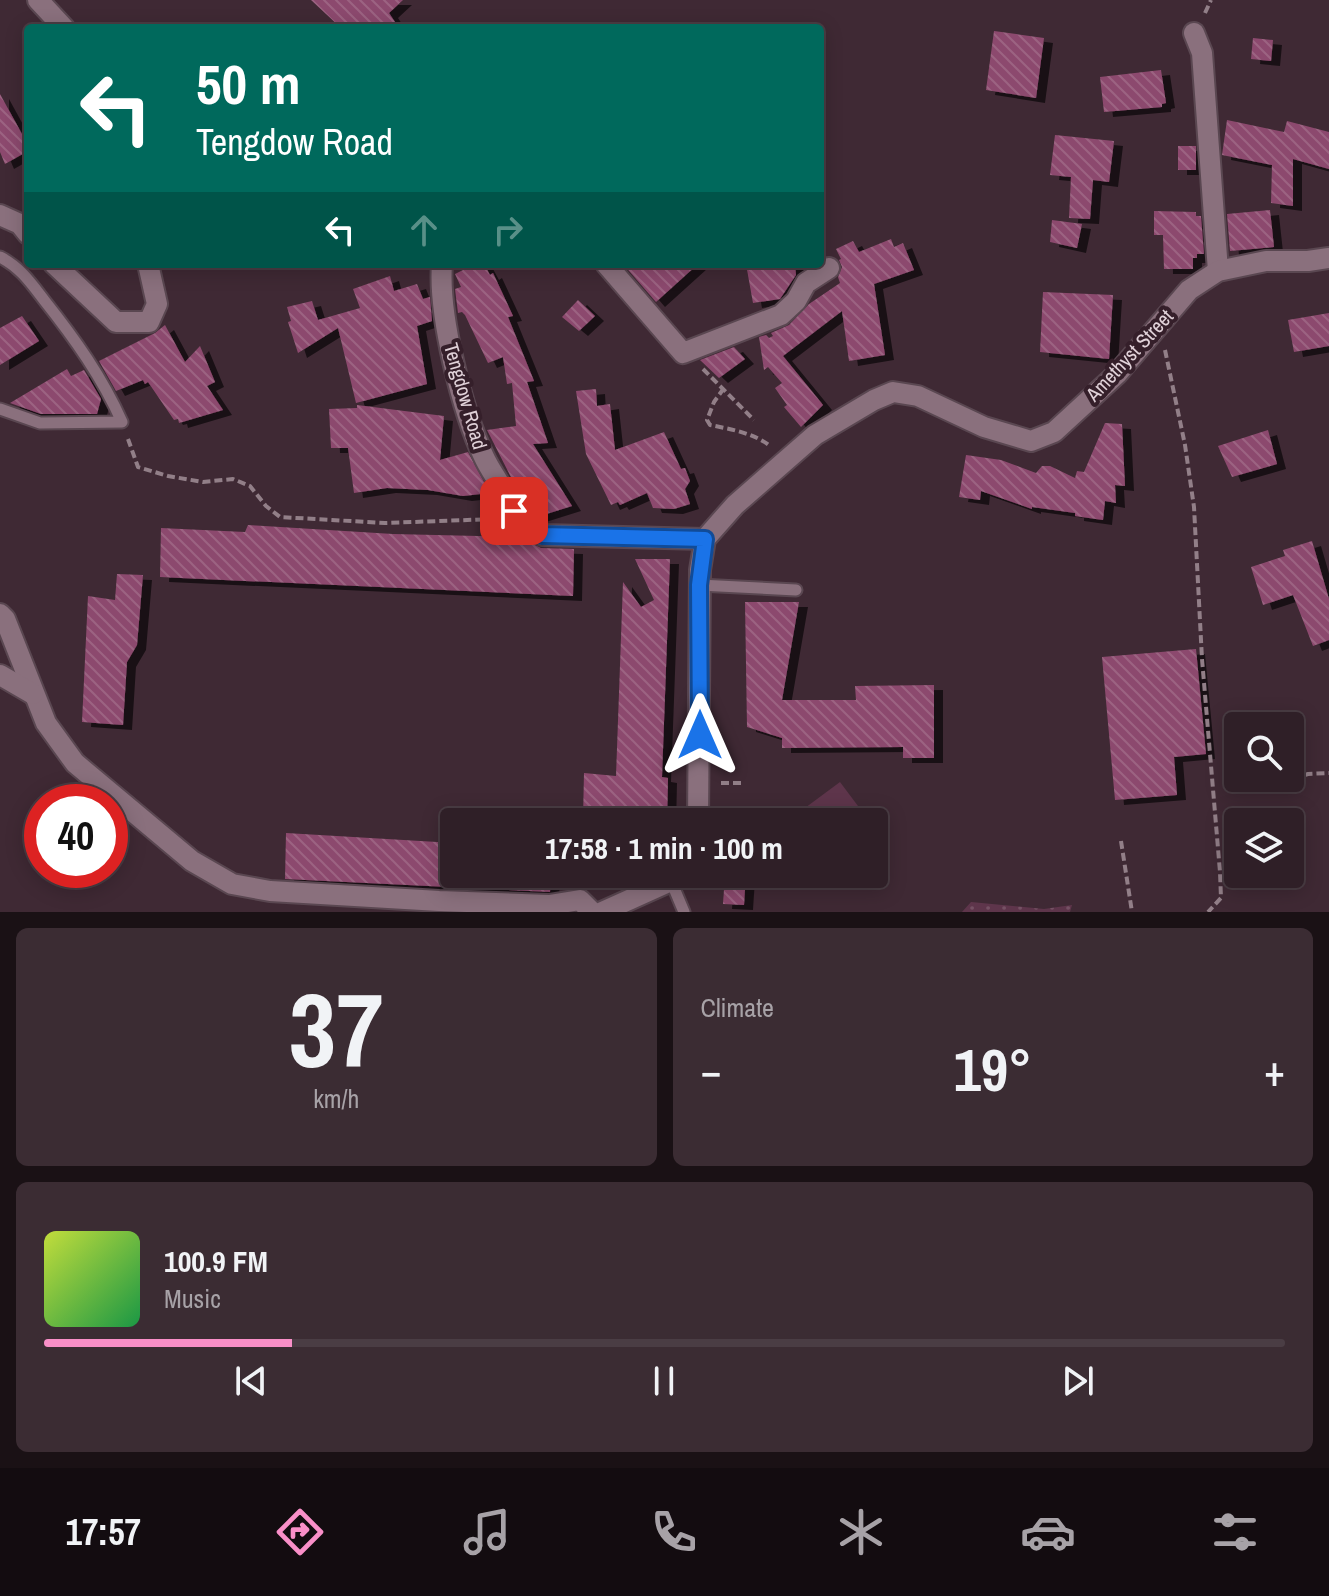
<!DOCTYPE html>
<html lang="en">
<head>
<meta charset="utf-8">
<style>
	body { margin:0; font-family:"Archivo Narrow",sans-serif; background:#3b2c33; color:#f1f3f6; height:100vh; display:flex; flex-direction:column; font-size:30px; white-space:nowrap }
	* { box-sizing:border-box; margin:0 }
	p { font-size:26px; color:#a7a2a7 }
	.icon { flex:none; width:44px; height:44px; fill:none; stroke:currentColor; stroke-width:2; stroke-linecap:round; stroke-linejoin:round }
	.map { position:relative; height:912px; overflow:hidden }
	.side { display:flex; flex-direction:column; gap:16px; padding:16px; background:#1a1115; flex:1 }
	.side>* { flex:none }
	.banner { position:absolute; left:24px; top:24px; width:800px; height:244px; border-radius:8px; box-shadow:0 4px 20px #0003,0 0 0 2px #4a3d44; background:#00695c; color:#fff; overflow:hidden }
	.fabs { position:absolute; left:1224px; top:712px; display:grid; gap:16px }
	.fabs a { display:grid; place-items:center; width:80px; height:80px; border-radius:8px; background:#2f1f27; box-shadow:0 4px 20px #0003,0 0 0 2px #4a3d44; font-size:40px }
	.speed { position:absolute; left:24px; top:784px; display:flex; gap:16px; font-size:40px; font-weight:700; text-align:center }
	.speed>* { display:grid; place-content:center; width:104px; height:104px; border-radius:50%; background:#2f1f27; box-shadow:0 4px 20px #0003,0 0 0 2px #4a3d44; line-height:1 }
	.speed .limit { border:12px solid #d22; background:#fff; color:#111 }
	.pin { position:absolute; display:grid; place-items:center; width:68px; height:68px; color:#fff; margin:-34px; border-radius:16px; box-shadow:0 4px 12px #0006 }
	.me { position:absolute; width:88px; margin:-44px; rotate:0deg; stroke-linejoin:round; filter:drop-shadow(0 0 6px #0008) }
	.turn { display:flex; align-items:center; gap:28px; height:168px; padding:0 40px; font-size:36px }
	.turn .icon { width:104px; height:104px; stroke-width:2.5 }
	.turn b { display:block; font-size:56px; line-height:68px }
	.lanes { display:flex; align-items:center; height:76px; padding:0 40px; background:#0003; justify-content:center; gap:40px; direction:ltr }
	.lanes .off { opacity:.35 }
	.big { font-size:60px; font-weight:700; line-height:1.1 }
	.side .tile { flex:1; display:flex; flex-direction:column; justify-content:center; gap:12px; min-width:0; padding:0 28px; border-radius:12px; background:#3b2c33 }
	.side .dial { align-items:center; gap:0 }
	.dial b { font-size:104px; line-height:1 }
	.song { display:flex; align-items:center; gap:24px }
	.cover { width:96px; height:96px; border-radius:12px; background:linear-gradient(135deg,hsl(70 70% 55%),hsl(140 70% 35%)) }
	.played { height:8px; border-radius:4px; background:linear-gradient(90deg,#f98fc8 20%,#4a3d44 20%) }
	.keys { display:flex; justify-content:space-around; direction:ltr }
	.heat { display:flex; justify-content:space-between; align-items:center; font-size:44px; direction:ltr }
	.side .tiles { flex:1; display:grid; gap:16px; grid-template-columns:1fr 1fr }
	.tile:last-child { grid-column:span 2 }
	.trip { position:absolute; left:440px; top:808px; width:448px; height:80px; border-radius:8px; background:#2f1f27; box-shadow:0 4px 20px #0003,0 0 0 2px #4a3d44; font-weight:700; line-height:80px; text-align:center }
	.tab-bar { display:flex; height:128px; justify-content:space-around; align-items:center; background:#130c10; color:#a7a2a7 }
	.tab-bar .icon { width:56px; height:56px }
	.tab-bar .on { color:#f98fc8 }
	.tab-bar b { font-size:36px; color:#f1f3f6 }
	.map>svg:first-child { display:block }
	.grass { fill:url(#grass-dots) }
	.garden { fill:#5e354b }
	.building { fill:url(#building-back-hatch); filter:url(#shadow) }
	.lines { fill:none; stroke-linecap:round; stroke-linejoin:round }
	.lane-casing { stroke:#5a4751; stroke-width:15 }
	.street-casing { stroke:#5a4751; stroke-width:24 }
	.secondary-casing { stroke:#5a4751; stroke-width:24 }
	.path { stroke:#927f88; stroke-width:4; stroke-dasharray:8 4; stroke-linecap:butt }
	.lane { stroke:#8a707d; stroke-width:11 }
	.street { stroke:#8a707d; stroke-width:20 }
	.secondary { stroke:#8a707d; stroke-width:20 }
	.route-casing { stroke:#114b97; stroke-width:20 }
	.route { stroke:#1a73e8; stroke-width:14 }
	.labels { text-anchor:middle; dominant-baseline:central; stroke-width:8; stroke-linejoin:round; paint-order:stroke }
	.street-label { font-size:20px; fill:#e1d2d9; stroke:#351f2a }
</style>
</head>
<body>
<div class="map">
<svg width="1329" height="912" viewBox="0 0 1329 912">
	<defs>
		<pattern id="grass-dots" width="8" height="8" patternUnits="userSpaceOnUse" patternTransform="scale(2)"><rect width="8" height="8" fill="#5e354b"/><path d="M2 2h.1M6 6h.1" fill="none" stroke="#755164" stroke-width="1.8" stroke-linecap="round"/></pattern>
		<pattern id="building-back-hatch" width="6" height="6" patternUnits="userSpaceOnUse" patternTransform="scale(2)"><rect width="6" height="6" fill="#8c4a6e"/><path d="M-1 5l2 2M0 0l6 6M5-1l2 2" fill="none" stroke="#9c6382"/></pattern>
		<filter id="shadow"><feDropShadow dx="9" dy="5" stdDeviation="0" flood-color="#0009"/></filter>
	</defs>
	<rect width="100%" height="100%" fill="#3f2934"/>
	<polygon class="grass" points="971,902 1044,909 1072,905 1070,912 962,912"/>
	<polygon class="garden" points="840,782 870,822 786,822"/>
	<g class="building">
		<polygon points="311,0 403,0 389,13 399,28 341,28"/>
		<polygon points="994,31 1044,38 1036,98 986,90"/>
		<polygon points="1253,38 1273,40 1271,61 1251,59"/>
		<polygon points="1161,70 1166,103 1162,104 1162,107 1104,112 1100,77"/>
		<polygon points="0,94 28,145 28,151 5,164 0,152"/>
		<polygon points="1227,120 1284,132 1287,121 1329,132 1329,169 1293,159 1293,206 1271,203 1272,165 1222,155"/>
		<polygon points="1055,135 1114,141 1109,182 1093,180 1090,219 1069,218 1071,177 1050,175"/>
		<rect x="1178" y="146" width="18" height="24"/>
		<polygon points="1270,210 1274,247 1230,251 1227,214"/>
		<polygon points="1154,211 1196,212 1196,216 1201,216 1204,254 1197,254 1197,258 1193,258 1193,269 1164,269 1163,235 1154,235"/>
		<polygon points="1052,220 1082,224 1077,248 1050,242"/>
		<polygon points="891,239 894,247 903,243 914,270 874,284 885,355 849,361 842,311 783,356 823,405 801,427 784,407 787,405 775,388 782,383 768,367 764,370 759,337 766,335 769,338 773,336 771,333 789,325 809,304 840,283 838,277 842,267 839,260 841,259 836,249 853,241 859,252"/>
		<polygon points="475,264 484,264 490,275 493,273 513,316 508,317 534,381 527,382 548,443 533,444 572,506 537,517 528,504 531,490 518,491 487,430 516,426 512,383 507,384 503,357 488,363 465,315 462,312 458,313 455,289 461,287 455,274"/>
		<polygon points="623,264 698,264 656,302"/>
		<polygon points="746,264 795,264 796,275 780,299 753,303"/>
		<polygon points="390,276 394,291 417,284 423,299 430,297 432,321 417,326 427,384 356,403 338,328 298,353 288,322 291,321 287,307 312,301 318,320 360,308 353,289"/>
		<polygon points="1043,292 1113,295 1109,359 1040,352"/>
		<polygon points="578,300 595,316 579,331 562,317"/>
		<polygon points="1329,313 1329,346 1294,352 1288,320"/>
		<polygon points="22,316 39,341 0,365 0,328"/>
		<polygon points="165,325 185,362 200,346 215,382 207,386 223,410 179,423 178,419 174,420 148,382 145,384 143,380 116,391 99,361 155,333"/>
		<polygon points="734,347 745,359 719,378 700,360"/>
		<polygon points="67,369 71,376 84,370 101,399 97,414 41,414 10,403"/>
		<polygon points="596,389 597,406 610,404 615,450 664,432 681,469 685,468 690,481 685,489 690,504 674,509 653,508 647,493 620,505 618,502 611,505 586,454 576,391"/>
		<polygon points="357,405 444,416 440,460 468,452 490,493 463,496 428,490 387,488 354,493 348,448 331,448 329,409 357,408"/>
		<polygon points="1105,423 1122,424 1125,486 1115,485 1116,503 1105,501 1103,520 1075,516 1075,513 1032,507 1032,509 981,491 980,500 959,497 966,455 1001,460 1036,473 1042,466 1050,466 1075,478 1077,471 1084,472"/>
		<polygon points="1268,430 1277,464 1232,477 1218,446"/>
		<polygon points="248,525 393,534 520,537 541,548 574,549 573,596 160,577 161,528 245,532"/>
		<polygon points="1312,541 1329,599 1329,640 1313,646 1293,595 1263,605 1251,567 1285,556 1283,550"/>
		<polygon points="635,559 670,559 662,777 668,778 667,822 583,819 584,773 616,776 623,582 641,607 654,600"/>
		<polygon points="117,574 143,575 137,645 127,662 123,725 82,722 88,596 115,600"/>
		<polygon points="745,602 799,602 782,700 856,700 855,686 934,685 934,758 903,758 903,747 782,748 782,738 747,727"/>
		<polygon points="1196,649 1206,754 1174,757 1177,795 1115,800 1102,657"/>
		<polygon points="286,833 454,843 454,874 551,874 550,892 285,879"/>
		<polygon points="725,874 746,874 744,905 723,904"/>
	</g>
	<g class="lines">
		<defs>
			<g id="lane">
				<path d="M 0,257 C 20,267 31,283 44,300 C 75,339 102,377 122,422 L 40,423 L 0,409"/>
				<polyline points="699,585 796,590"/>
				<polyline points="671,881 684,912"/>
			</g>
			<g id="street">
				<polyline points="1194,33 1202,53 1218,271"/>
				<polyline points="0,215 20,224 28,234"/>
				<polyline points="54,264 116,322 149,322 157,304 148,264"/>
				<polyline points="606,264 683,353 781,315 796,301 806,283 829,268"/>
				<polyline points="0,614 5,619 46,723 75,763 192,861 232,884 270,891 439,901 549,905 580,900 592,912"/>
				<polyline points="0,675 33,694"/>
			</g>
			<g id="secondary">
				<polyline points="38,0 64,28"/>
				<path d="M 442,264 C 438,314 462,411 484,457 C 489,468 497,479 503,490 C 512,507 522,529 542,535 L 705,539"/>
				<polyline points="698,822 700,570 705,539 735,505 815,435 874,400 893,392 918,396 984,427 1031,441 1054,432 1117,374 1189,290 1218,271 1266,261 1308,261 1329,258"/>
				<polyline points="602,912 671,881 678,874"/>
			</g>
		</defs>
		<use href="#lane" class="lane-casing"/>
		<use href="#street" class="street-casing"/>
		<use href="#secondary" class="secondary-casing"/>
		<g class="path">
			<polyline points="1205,13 1211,0"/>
			<polyline points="1165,350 1185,445 1194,507 1202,659 1220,872 1221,898 1208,912"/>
			<polyline points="703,369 754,420"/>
			<path d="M 724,388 L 714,402 L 707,420 L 710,425 C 730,429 754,433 770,446"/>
			<polyline points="128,439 138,467 168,476 203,482 233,479 250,486 266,506 280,517 385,523 495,519"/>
			<polyline points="721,783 743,783"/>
			<polyline points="1259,790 1308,774 1329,773"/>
			<polyline points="1121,841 1132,912"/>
		</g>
		<use href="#lane" class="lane"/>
		<use href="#street" class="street"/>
		<use href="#secondary" class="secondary"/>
	</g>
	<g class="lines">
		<defs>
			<polyline id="route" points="514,511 527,527 542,535 705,539 699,585 700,735"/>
		</defs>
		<use href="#route" class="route-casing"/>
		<use href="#route" class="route"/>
	</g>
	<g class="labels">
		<g class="street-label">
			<text transform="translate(1129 355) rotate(-47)">Amethyst Street</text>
			<text transform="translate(466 396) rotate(74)">Tengdow Road</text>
		</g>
	</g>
</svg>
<div class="fabs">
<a><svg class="icon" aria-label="search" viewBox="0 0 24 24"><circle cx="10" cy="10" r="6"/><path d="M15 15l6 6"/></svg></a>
<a><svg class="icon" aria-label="layers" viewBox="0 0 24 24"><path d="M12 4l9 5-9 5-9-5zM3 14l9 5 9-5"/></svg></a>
</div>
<div class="speed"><div class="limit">40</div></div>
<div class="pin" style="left:514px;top:511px;background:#d93025"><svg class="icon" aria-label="arrive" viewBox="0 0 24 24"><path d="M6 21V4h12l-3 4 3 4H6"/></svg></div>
<svg class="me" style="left:700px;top:735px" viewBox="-20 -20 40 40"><path d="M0-17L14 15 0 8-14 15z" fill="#1a73e8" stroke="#fff" stroke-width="4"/></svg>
<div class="trip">17:58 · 1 min · 100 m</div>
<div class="banner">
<div class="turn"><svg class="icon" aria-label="left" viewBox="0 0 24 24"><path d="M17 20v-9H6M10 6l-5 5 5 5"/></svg><div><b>50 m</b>Tengdow Road</div></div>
<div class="lanes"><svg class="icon" aria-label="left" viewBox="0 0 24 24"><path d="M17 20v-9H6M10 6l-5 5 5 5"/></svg><svg class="icon off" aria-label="ahead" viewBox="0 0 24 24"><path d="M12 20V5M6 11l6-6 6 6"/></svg><svg class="icon off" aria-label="right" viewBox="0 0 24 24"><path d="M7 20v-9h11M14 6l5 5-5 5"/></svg></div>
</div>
</div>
<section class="side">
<div class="tiles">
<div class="tile dial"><b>37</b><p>km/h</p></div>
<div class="tile"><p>Climate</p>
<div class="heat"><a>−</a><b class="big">19°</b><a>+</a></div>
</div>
<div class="tile">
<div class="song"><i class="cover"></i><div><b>100.9 FM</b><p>Music</p></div></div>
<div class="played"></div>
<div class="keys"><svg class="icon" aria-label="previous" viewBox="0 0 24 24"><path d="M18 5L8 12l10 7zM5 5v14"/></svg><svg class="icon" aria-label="pause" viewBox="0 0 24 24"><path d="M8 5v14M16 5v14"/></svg><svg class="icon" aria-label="next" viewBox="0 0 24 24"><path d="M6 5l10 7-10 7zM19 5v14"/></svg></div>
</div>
</div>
</section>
<nav class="tab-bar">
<b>17:57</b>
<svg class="icon on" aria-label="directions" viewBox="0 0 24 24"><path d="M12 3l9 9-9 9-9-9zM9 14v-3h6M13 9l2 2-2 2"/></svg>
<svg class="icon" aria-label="music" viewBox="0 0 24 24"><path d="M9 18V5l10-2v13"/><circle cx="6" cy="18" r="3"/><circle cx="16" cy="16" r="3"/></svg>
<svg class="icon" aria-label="phone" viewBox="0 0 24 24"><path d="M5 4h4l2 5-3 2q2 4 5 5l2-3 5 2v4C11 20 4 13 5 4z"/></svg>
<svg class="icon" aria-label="climate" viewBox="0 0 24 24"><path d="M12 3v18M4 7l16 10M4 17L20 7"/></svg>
<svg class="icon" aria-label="car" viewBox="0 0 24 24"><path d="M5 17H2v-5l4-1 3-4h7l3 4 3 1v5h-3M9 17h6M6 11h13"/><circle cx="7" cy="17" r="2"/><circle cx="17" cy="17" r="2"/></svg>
<svg class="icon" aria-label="filters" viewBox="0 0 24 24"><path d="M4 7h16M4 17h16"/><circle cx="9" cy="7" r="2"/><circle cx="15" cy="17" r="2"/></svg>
</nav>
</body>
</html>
